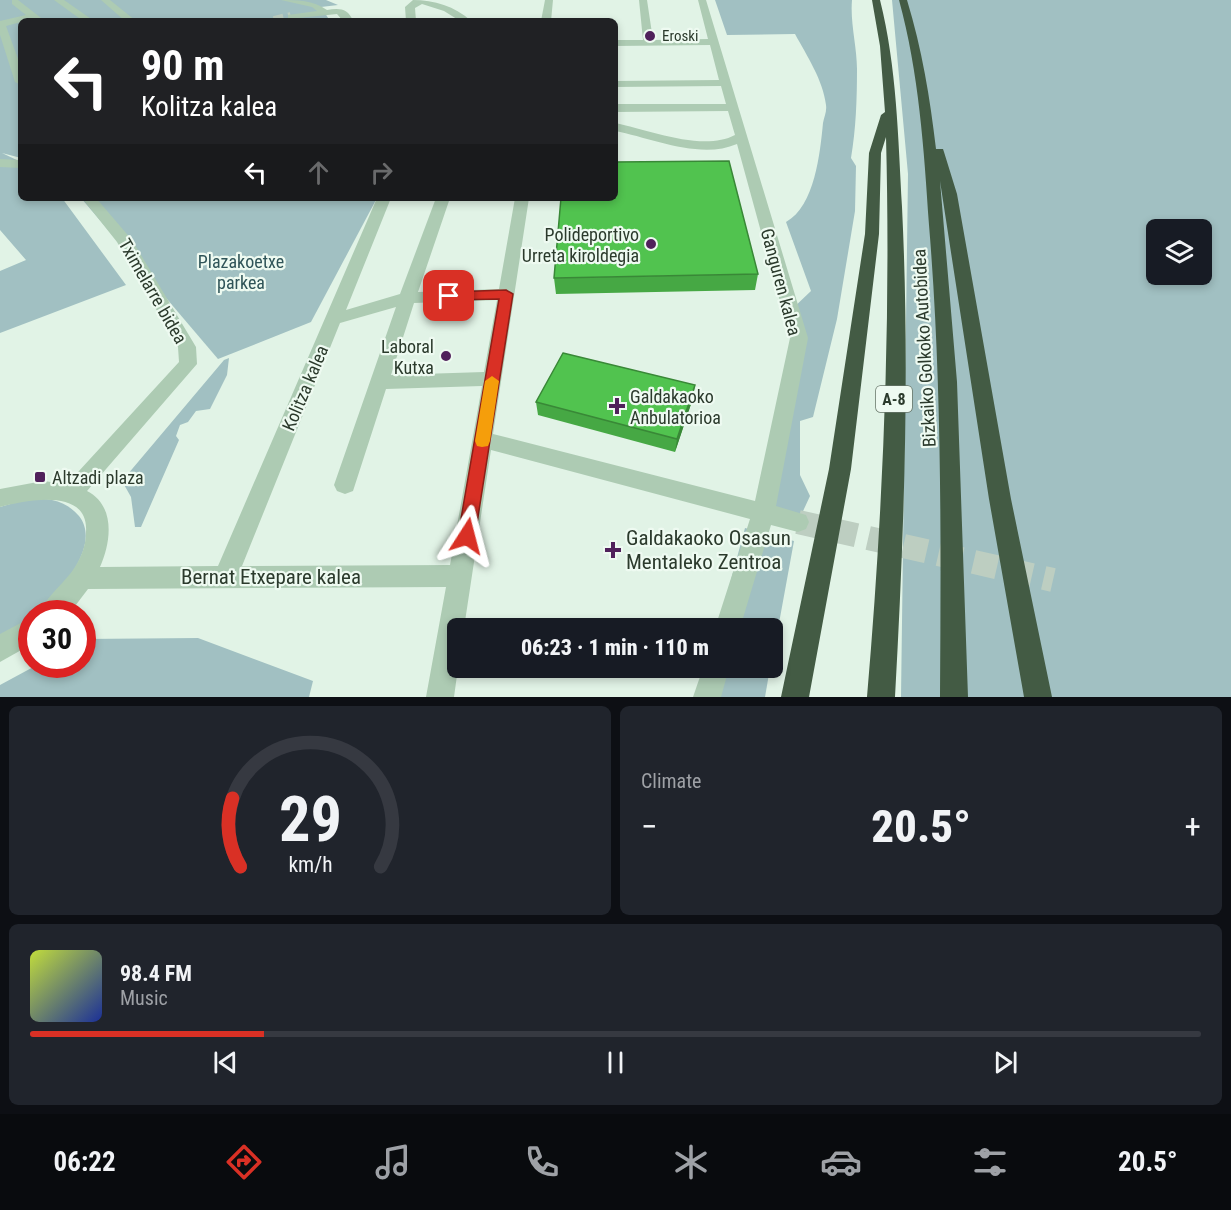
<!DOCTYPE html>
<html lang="en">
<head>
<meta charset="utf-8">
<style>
	body { margin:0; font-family:"Roboto Condensed",sans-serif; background:#20242c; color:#f1f3f6; height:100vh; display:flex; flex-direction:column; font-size:22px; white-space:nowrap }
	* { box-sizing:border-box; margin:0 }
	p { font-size:20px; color:#9ea1a6 }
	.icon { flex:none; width:33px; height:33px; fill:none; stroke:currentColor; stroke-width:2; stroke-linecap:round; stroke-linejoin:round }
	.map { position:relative; height:697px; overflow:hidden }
	.drawer { display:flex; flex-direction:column; gap:9px; padding:9px; background:#0d0f14; flex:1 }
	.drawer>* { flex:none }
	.hud { position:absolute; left:18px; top:18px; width:600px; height:183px; border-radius:9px; box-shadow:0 3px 9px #0003; background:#202124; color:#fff; overflow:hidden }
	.tools { position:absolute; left:1146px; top:219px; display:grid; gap:12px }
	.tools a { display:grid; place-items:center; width:66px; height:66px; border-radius:9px; background:#171b24; box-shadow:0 3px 9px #0003; font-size:30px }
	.speed { position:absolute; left:18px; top:600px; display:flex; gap:12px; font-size:30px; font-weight:700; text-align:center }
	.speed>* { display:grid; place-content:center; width:78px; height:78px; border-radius:50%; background:#171b24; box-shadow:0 3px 9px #0003; line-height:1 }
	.speed .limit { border:9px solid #d22; background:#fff; color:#111 }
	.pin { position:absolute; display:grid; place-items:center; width:51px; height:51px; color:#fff; margin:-26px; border-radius:12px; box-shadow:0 3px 9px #0006 }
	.me { position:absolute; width:66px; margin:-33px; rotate:9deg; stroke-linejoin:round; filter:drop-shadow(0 0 4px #0008) }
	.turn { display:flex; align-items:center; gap:21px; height:126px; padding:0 24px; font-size:27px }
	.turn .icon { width:78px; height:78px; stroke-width:2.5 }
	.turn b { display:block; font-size:42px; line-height:51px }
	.lanes { display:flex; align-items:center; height:57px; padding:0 24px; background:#0003; justify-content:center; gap:30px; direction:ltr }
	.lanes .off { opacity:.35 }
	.big { font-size:45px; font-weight:800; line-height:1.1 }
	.drawer .card { flex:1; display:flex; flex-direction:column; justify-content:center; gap:9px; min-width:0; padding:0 21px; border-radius:9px; background:#20242c }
	.drawer .dial { align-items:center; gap:0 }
	.dial svg { height:156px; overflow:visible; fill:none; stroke:#363941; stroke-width:7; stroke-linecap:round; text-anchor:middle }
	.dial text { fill:#f1f3f6; stroke:none }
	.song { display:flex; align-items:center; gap:18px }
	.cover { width:72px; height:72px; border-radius:9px; background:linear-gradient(135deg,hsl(70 70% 55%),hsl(230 70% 35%)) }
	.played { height:6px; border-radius:3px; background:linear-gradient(90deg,#d93025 20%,#363941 20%) }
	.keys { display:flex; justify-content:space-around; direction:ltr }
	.heat { display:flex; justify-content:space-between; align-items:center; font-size:33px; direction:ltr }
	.drawer .tiles { flex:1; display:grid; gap:9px; grid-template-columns:1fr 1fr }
	.card:last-child { grid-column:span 2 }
	.trip { position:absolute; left:447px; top:618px; width:336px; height:60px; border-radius:9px; background:#171b24; box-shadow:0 3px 9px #0003; font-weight:800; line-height:60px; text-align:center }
	.tabs { display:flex; height:96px; justify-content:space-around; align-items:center; background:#090b0e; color:#9ea1a6 }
	.tabs .icon { width:42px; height:42px }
	.tabs .active { color:#d93025 }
	.tabs b { font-size:27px; color:#f1f3f6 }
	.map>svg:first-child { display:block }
	.green { fill:#a1c0c2; fill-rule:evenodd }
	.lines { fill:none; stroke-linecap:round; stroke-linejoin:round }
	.street-tunnel-far1 { stroke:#bdcec1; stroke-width:10; stroke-dasharray:10 5; stroke-linecap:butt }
	.street-tunnel { stroke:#bdcec1; stroke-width:24; stroke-dasharray:24 12; stroke-linecap:butt }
	.street { fill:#adcbb3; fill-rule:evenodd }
	.highway { fill:#435b44; fill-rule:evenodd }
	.wall { fill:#46a844 }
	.shaded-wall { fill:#398837 }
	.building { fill:#51c34f; stroke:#398837; stroke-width:1.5 }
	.route { fill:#d93025; stroke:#8d1f18; stroke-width:1.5 }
	.slow { fill:#f59e0b }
	.poi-dot { fill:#50215b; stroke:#eefaf1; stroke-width:2 }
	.labels { text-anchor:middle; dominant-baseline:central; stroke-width:4.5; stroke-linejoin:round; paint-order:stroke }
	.far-poi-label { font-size:15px; fill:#2b3a2c; stroke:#eefaf1; text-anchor:start }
	.shield { fill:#eefaf1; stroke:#667467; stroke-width:1.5 }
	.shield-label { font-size:16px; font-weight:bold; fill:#2b3a2c }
	.poi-label { font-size:18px; fill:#2b3a2c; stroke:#eefaf1; text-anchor:end }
	.park-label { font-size:18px; fill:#2f5458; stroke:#eefaf1 }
	.street-label { font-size:18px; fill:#2b3a2c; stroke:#eefaf1 }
	.near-poi-label { font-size:21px; fill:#2b3a2c; stroke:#eefaf1; text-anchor:start }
	.near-street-label { font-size:21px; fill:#2b3a2c; stroke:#eefaf1 }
</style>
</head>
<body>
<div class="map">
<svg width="1231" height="697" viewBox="0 0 1231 697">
	<rect width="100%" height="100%" fill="#e1f3e6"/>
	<g class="green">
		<polygon points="0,0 326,0 338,5 321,7 330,21 21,21 21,158 2,153 21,162 21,198 62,198 126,285 0,333 0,271 26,260 0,230"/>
		<path d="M 715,0 L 852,0 C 850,23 857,46 857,69 C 857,99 856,129 851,158 L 856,166 L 855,211 L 837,319 L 813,417 L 800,421 L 800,475 L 810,496 L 798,522 L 764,512 L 799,338 L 791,310 L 811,291 L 786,222 C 815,206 820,153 823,123 C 824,117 827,112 826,105 C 823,80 807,56 795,34 L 727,35 Z"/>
		<path d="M 892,0 L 1231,0 L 1231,697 L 901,697 L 908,174 ZM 1156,230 L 1202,230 L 1202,274 L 1156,274 Z"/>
		<polygon points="81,198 377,198 311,322 218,359"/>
		<polygon points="229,358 227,375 210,409 196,411 188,422 180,425 176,436 179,440 141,527 135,527 131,497 122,481 224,360"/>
		<path d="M 24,500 C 33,500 43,498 52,500 C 63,502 72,508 79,516 C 103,546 57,595 36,613 L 32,614 L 31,617 L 0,638 L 0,507 Z"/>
		<polygon points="745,528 794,541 773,656 772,628 718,628"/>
		<polygon points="198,638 313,681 309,697 0,697 0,685 37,665 82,664 83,639"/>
		<polygon points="707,668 770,668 765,697 699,697"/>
	</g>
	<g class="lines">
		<polyline class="street-tunnel-far1" points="274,21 291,17"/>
		<polyline class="street-tunnel" points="798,522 1053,580"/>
		<g class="street">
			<polygon points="12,0 18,0 45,21 32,19 6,26 21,67 21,85 15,82 0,35 0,21 26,15 12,4"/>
			<polygon points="54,0 64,0 94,21 83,21"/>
			<polygon points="101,0 110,0 136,21 125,21"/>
			<path d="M 281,0 C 297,0 313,0 327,10 C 339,8 348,8 353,21 L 343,21 L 337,14 L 288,19 L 288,15 L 317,11 L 312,7 Z"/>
			<path d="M 413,0 C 434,0 455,6 471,21 L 460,21 L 444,11 L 422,4 L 415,8 L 416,21 L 406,21 L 405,7 Z"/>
			<polygon points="545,0 553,0 551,21 541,21"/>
			<path d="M 639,0 L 647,0 L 653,40 L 708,39 L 698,0 L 706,0 L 808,338 L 776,506 L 806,515 L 809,522 L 806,529 L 798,532 L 771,525 L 740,628 L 715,628 L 750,519 L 491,450 L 464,628 L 458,628 L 458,668 L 454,697 L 426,697 L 446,587 L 88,589 L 69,614 L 39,614 C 46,596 65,583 75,567 C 82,556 86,544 86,532 C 89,487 26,500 0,507 L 0,489 L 43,481 L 67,484 L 179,362 L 178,347 L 117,242 L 82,198 L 96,198 L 132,240 L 196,347 L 197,364 L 87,491 C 116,506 111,542 100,567 L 218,566 L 377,198 L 391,198 L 346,310 L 400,294 L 436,198 L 450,198 L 418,292 L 499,289 L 515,198 L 529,198 L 493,434 L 755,501 L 790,338 L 737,144 C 700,160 652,138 615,131 L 615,123 C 649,130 703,152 735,135 L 728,111 L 615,112 L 615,104 L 726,104 L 721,86 L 615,87 L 615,81 L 719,80 L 710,45 L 615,46 L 615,40 L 643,40 ZM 497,300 L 484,372 L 391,375 L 414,303 ZM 396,307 L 334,485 L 337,491 L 345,494 L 353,491 L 386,389 L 482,386 L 450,565 L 242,566 L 340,323 Z"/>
			<polygon points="243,18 261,18 266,21 238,21"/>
			<polygon points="0,159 21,160 21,168 0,167"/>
			<polygon points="32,617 32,644 0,662 0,634"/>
			<polygon points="703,668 729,668 721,697 693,697"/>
		</g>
		<g class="highway">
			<path d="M 872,0 L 880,0 C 897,68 898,137 902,207 C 910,371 904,534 895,697 L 867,697 C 883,510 891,325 886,137 L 881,153 L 879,234 L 851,469 L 809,697 L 781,697 L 829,469 L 865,234 L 869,153 L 881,115 L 885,112 L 880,46 Z"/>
			<path d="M 899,0 L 907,0 C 922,49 930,98 936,149 L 943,149 L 944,152 L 957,194 L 1011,499 L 1052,697 L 1024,697 L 989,499 L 940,181 L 957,382 L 968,697 L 940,697 C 941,540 942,382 929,225 C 924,149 919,73 899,0 Z"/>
		</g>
	</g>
	<g class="wall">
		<polygon points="758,274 755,290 556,294 554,278"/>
		<polygon points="693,398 675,452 538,415 536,402"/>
	</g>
	<polygon class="shaded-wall" points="695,385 693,398 675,452 677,439"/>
	<g class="building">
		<polygon points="729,161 758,274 554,278 561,198 615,198 615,162"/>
		<polygon points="563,353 695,385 677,439 536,402"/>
	</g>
	<polygon class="route" points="506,290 513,294 475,536 473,542 467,544 461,542 458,536 499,299 449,300 442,296 449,292"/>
	<polygon class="slow" points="492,376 499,381 490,441 488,446 482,447 477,446 475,441 485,381"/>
	<g class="poi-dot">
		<circle cx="650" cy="36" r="6"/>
		<circle cx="651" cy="244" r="6"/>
		<circle cx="446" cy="356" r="6"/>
		<path d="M614 397h6v6h6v6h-6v6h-6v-6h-6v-6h6z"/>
		<rect x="34" y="471" width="12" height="12" rx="3"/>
		<path d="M610 541h6v6h6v6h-6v6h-6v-6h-6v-6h6z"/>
	</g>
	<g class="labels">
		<g class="far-poi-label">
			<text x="662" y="36">Eroski</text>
		</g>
		<rect class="shield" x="876" y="386" width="36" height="26" rx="4.5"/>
		<g class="shield-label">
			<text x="894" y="399">A-8</text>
		</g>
		<g class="poi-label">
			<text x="639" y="234">Polideportivo<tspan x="639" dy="21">Urreta kiroldegia</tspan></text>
			<text x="434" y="346">Laboral<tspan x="434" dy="21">Kutxa</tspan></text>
			<text x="630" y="396" text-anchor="start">Galdakaoko<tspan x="630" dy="21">Anbulatorioa</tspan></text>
			<text x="52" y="477" text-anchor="start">Altzadi plaza</text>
		</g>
		<g class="park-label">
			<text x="241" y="261">Plazakoetxe<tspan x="241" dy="21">parkea</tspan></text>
		</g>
		<g class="street-label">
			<text transform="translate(781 282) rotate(75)">Ganguren kalea</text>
			<text transform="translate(153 291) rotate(60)">Tximelarre bidea</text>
			<text transform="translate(924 348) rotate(-93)">Bizkaiko Golkoko Autobidea</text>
			<text transform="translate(305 388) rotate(-67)">Kolitza kalea</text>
		</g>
		<g class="near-poi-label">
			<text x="626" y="538">Galdakaoko Osasun<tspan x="626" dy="24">Mentaleko Zentroa</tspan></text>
		</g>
		<g class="near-street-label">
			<text x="271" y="577">Bernat Etxepare kalea</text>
		</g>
	</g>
</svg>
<div class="tools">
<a><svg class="icon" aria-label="layers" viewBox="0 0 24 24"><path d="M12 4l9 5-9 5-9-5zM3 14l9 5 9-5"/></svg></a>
</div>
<div class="speed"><div class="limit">30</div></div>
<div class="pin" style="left:449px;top:296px;background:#d93025"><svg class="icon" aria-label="arrive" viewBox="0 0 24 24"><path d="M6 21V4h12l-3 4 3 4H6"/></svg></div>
<svg class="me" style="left:467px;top:536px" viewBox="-20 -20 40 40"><path d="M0-17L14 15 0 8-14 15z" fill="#d93025" stroke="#fff" stroke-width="4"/></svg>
<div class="trip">06:23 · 1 min · 110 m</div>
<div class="hud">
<div class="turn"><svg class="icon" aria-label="left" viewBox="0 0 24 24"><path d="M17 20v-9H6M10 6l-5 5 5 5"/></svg><div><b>90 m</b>Kolitza kalea</div></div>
<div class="lanes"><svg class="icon" aria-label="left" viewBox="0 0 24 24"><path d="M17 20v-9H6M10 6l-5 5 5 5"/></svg><svg class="icon off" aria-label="ahead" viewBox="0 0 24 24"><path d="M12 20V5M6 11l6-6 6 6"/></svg><svg class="icon off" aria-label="right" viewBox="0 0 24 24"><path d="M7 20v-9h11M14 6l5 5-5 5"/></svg></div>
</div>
</div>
<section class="drawer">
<div class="tiles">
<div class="card dial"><svg viewBox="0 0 100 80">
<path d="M14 69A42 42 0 1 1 86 69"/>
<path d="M14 69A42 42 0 0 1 10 34" stroke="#d93025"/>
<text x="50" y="56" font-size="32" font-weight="700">29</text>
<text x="50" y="72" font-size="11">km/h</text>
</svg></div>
<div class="card"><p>Climate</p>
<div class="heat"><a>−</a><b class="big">20.5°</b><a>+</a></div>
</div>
<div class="card">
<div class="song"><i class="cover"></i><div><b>98.4 FM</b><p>Music</p></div></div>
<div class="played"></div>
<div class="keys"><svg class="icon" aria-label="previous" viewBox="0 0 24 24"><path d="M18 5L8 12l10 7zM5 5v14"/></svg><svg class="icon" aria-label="pause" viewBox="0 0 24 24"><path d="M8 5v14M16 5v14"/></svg><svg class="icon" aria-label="next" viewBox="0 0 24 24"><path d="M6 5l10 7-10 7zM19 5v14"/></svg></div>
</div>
</div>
</section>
<nav class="tabs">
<b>06:22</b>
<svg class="icon active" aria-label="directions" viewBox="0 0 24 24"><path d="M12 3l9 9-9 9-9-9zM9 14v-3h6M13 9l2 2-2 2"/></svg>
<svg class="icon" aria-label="music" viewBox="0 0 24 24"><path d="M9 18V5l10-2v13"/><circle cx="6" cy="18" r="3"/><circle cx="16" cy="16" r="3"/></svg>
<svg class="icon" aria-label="phone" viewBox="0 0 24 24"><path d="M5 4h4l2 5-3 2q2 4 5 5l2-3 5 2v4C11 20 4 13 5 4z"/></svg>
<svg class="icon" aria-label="climate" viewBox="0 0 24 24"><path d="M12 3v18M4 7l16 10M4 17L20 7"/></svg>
<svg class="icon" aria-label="car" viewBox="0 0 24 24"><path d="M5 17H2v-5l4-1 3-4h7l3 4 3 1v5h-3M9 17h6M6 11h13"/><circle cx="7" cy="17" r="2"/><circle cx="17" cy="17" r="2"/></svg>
<svg class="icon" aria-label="filters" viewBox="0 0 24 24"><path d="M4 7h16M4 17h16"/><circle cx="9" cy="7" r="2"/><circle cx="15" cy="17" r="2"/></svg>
<b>20.5°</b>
</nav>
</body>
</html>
